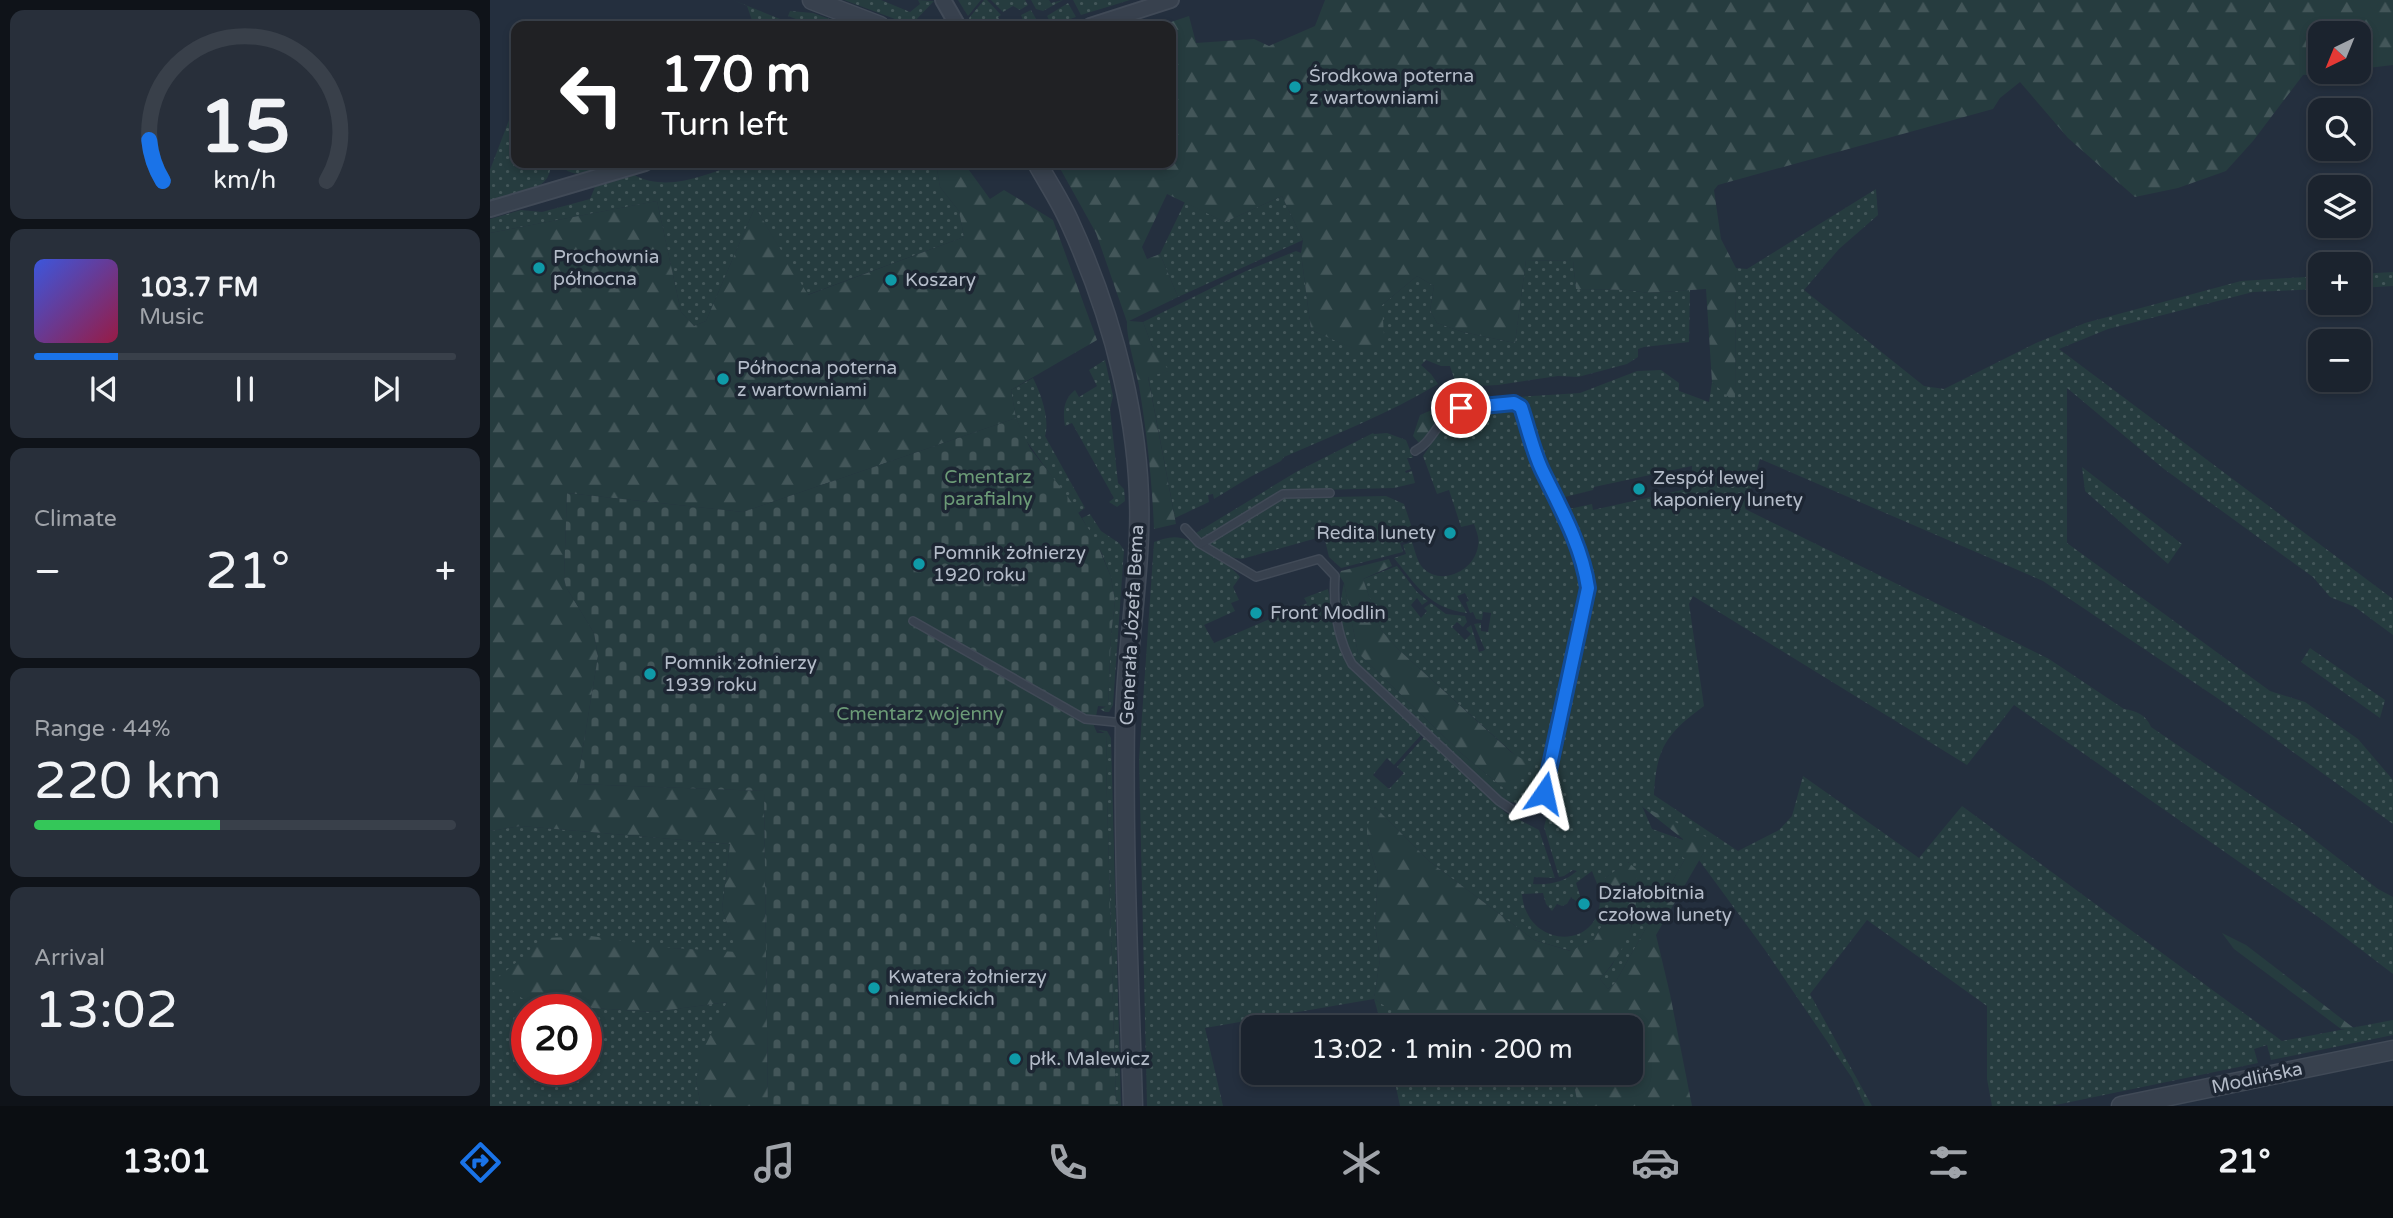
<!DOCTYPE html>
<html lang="en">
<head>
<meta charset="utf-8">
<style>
	body { margin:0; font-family:"Varela Round",sans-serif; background:#282f3a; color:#f1f3f6; height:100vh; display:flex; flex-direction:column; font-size:26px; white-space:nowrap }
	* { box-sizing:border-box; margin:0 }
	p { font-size:23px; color:#a0a4aa }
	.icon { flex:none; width:38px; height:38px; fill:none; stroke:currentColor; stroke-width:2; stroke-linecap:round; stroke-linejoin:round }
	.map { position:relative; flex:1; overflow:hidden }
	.sheet { display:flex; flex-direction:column; gap:10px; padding:10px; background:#0f1319; width:490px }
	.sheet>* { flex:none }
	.guide { position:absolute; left:21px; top:21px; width:665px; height:147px; border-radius:14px; box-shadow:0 4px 10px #0003,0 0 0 2px #39404a; background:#202124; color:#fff; overflow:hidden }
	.needle { width:46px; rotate:223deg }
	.tools { position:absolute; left:1818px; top:21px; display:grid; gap:14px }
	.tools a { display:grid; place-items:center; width:63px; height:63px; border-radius:14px; background:#1b232e; box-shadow:0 4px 10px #0003,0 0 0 2px #39404a; font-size:35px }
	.speed { position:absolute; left:21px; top:994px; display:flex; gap:14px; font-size:35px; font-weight:700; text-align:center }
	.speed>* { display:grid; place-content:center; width:91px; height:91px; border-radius:50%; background:#1b232e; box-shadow:0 4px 10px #0003,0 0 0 2px #39404a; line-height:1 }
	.speed .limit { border:10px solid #d22; background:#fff; color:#111 }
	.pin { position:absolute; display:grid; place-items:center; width:60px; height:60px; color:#fff; margin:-30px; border:4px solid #fff; border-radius:50%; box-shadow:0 2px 7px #0007 }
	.me { position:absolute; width:77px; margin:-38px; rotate:11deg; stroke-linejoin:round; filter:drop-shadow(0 0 5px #0008) }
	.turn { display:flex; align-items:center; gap:24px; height:147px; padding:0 35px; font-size:32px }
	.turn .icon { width:91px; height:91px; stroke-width:2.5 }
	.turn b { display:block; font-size:49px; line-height:60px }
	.big { font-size:52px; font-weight:600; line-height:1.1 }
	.sheet .widget { flex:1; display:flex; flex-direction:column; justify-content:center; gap:10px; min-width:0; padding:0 24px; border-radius:14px; background:#282f3a }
	.sheet .dial { align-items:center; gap:0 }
	.dial svg { height:182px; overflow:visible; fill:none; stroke:#39404a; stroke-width:7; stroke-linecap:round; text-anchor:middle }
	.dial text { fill:#f1f3f6; stroke:none }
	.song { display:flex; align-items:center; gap:21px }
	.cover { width:84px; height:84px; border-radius:10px; background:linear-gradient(135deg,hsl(230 70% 55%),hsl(340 70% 35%)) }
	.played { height:7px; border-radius:4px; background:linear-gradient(90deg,#1a73e8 20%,#39404a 20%) }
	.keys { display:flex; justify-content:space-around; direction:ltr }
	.heat { display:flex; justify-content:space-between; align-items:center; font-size:38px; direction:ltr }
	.charge { height:10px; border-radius:5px; background:linear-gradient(90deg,#34c759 44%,#39404a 0) }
	.trip { position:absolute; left:751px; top:1015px; width:402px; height:70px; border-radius:14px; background:#1b232e; box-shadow:0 4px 10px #0003,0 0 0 2px #39404a; font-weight:600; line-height:70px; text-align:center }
	.menu { display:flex; height:112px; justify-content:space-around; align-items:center; background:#0b0e12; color:#a0a4aa }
	.menu .icon { width:49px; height:49px }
	.menu .selected { color:#1a73e8 }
	.menu b { font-size:32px; color:#f1f3f6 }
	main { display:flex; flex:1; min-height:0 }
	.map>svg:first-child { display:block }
	.grass { fill:url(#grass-dots); fill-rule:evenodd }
	.forest { fill:url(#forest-firs) }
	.cemetery { fill:url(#cemetery-stones) }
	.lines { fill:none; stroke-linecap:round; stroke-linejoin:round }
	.service-casing { stroke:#414a57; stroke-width:10 }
	.minor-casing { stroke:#414a57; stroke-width:18 }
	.tertiary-casing { stroke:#414a57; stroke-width:21 }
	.service { stroke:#38414e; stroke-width:7 }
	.minor { stroke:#38414e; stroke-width:14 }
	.tertiary { stroke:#38414e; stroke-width:18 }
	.route-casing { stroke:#114b97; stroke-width:18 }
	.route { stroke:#1a73e8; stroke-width:12 }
	.culture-dot { fill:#0f9aa8; stroke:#1d2633; stroke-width:2.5 }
	.labels { text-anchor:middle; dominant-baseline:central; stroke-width:7; stroke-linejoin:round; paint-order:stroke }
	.poi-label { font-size:19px; fill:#b4bcc9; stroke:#1d2633; text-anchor:start }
	.park-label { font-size:19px; fill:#6b9a76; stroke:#1d2633 }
	.street-label { font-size:19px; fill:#b4bcc9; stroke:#1d2633 }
</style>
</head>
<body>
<main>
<section class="sheet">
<div class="widget dial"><svg viewBox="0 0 100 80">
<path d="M14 69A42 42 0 1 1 86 69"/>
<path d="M14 69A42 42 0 0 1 8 51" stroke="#1a73e8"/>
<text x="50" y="56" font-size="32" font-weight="700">15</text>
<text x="50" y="72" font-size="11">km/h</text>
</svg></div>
<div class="widget">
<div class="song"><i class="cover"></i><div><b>103.7 FM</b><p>Music</p></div></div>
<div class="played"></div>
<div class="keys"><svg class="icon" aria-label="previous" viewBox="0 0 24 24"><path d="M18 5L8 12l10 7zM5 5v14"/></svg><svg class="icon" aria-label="pause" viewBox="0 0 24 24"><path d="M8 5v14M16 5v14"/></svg><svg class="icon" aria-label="next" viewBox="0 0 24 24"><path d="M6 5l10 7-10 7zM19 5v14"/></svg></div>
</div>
<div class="widget"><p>Climate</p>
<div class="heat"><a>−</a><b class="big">21°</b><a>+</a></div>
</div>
<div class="widget"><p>Range · 44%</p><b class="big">220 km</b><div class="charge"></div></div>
<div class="widget"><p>Arrival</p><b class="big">13:02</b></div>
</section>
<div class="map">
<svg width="1903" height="1106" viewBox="0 0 1903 1106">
	<defs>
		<pattern id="grass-dots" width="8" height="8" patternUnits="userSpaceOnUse" patternTransform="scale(1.75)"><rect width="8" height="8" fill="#263c3f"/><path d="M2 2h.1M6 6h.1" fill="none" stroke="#435659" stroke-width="1.8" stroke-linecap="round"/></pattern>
		<pattern id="forest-firs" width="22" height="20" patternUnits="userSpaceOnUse" patternTransform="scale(1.75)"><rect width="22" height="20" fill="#263c3f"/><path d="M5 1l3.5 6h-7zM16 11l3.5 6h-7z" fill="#435659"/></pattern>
		<pattern id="cemetery-stones" width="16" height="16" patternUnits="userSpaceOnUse" patternTransform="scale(1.75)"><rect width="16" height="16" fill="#263c3f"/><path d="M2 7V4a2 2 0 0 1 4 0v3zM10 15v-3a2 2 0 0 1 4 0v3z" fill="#435659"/></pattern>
	</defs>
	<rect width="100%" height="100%" fill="#242f3e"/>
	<g class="grass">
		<polygon points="243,0 307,26 264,26 257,6"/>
		<polygon points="354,0 391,0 420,12 430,4 428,0 444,1 421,25"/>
		<polygon points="468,0 491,0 478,16"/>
		<polygon points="494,0 497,0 511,15 508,17 510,21 501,26 482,26 479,18"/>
		<polygon points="501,0 535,0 538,5 530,10 523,6 513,12"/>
		<polygon points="541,0 559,0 561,3 573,0 553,11 546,9"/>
		<polygon points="583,0 640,0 591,15"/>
		<polygon points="578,3 586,17 562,25 557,16"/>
		<polygon points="541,10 550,26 521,26 527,21 529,24 534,22 531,15"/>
		<polygon points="300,11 323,13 359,26 324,26 298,16"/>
		<path d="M 21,115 L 26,116 L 26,163 L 60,163 C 64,192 21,195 0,202 L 0,170 Z"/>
		<path d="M 70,163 L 128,163 C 110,168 82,184 70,163 Z"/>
		<path d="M 251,163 L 446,163 L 450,187 L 469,211 L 474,237 L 317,295 L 265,207 L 216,321 L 204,326 L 191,312 L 167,201 L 0,233 L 0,219 L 31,210 L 52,212 L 100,199 L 105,187 L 144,175 C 179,193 216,174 251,163 Z"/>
		<path d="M 1386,189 L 1388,215 L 1349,249 L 1314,290 L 1434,386 L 1454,389 L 1546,343 L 1595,323 L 1751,281 L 1830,276 L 1830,289 L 1763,292 L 1618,329 L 1569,349 L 1903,599 L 1903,635 L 1865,607 L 1840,597 L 1823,577 L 1674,469 L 1577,388 L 1577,543 L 1780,691 L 1815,702 L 1868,739 L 1903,780 L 1903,824 L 1742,708 L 1553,581 L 1270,459 L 1255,509 L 1559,659 L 1634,709 C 1647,711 1656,715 1661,727 L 1808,827 L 1888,889 L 1903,897 L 1903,974 L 1831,919 L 1524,705 L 1477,765 L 1203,596 L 1199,604 L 1214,706 C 1177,733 1166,748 1164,795 L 1248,851 L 1289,830 L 1302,816 L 1313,776 L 1429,858 L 1472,806 L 1792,1041 L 1903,1020 L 1903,1035 L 1781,1060 L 1777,1045 L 1764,1049 L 1768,1063 L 1561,1106 L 1502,1106 L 1497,1079 L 1497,1006 L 1377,920 L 1320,994 L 1382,1106 L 1375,1106 L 1362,1078 L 1275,950 L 1209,860 L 1214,852 L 1152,806 L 1162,829 L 1193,840 L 1195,859 L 1125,983 L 1118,989 L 1110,979 L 1122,965 L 1142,926 L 1139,862 L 1115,878 L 1120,911 L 1104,940 L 1081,951 L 1044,940 L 939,861 L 885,807 L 877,840 L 888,875 L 885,924 L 890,959 L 884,999 L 907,1013 L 950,1016 L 951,1027 L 892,1027 L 884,999 L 715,1028 L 733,1106 L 657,1106 L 649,759 L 664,542 C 673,539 681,536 691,538 C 704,539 742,566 750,577 L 743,587 L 749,600 L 741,603 L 745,611 L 714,625 L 724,643 L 817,603 L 814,598 L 838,589 L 849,646 L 854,659 L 931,735 L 904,765 L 897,758 L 883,775 L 899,789 L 914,773 L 907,767 L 934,737 L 1016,813 L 1049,830 L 1065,878 L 1044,877 L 1043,884 C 1061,885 1074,882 1087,871 L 1083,870 L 1074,876 L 1069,877 L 1054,827 L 1058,812 L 1060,780 L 1103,577 L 1069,489 L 1058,473 L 1035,408 L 1028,397 L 1090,393 L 1147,371 L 1171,370 L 1189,383 L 1189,391 L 1192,392 L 1219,402 L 1222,382 L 1245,402 L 1246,268 L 1257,269 ZM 1202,466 L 1201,488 L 1103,510 L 1102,504 L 1079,509 L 1075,497 L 1103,490 L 1104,487 ZM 1102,871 C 1105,880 1110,888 1110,897 C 1111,952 1036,949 1032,894 L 1053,893 L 1056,904 L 1062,911 L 1067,904 L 1072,906 L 1077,904 L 1081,897 L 1086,901 L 1091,899 L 1086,883 Z"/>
		<polygon points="792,196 813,240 688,297 670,254 695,202 735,222"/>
		<path d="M 806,251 L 811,253 L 821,330 L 870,351 L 892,305 L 927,276 L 944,286 L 940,310 L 947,323 L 973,332 L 1025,343 L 1036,260 L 1083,261 L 1086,289 L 1138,290 L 1159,293 L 1200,290 L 1199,342 L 1154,347 L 1148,349 L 1148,357 L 1137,364 L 1088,377 L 1068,376 L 1008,385 L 967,387 L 960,366 L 951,366 L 936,360 L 931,365 L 941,374 L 948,384 C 900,413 846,434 794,457 L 791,461 L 760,477 L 724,499 L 723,494 L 718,495 L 719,502 L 685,518 L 658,376 L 678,371 L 662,346 L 653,322 L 756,271 Z"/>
		<polygon points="1903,272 1903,286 1869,288 1869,274"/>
		<path d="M 615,360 L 623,396 L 620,409 L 628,483 L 634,489 L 635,501 L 627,507 L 619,502 L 624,498 L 582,423 L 575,426 C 573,411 573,400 585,390 L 589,397 L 607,386 L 599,370 Z"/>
		<path d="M 543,378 C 551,394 560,419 555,436 L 595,508 L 588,513 L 535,439 L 526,418 L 521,390 Z"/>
		<path d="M 1019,406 L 1027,408 L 1032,416 L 1059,494 L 1090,566 L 1093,589 L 1052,788 L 1044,802 L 1032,804 L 1015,801 L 864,662 C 852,636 847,611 854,583 L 868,653 L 972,754 L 1016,790 L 1026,756 L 908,649 L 891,630 L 873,579 L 907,566 L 927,592 L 938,601 L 932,605 L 927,598 L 921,605 L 931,618 L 937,611 L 934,608 L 941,603 L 956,614 L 975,616 L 977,622 L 973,627 L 967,622 L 962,627 L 975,640 L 981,634 L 976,629 L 981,625 L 989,652 L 995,650 L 984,624 L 991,623 L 991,631 L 998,632 L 1001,613 L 993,612 L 992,620 L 986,619 L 983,612 L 980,613 L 976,602 L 979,601 L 975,593 L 967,596 L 977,613 C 940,609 926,585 904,558 L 916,554 L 913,545 L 922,542 C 925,550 927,562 933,568 C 952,587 985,570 988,546 C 990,538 986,531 984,524 L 971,527 L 959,490 L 947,494 L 933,456 L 959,418 L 971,411 Z"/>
		<polygon points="883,433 884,434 897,433 916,440 923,458 917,458 921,469 915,471 916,473 922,471 925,483 904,488 794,491 717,537 710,538 706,533 806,472"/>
		<polygon points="1592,467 1692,544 1678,564 1595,491"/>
		<polygon points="896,496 914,504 923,531 922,537 910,543 913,552 851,568 839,557 834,536 752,559 740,557 717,543 790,498"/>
		<polygon points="600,514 611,531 629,543 634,550 623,705 619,712 615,712 610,709 618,706 621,635 625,601 621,577 612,554 592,518"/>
		<polygon points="1820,648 1895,700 1890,718 1811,662"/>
		<polygon points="608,730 617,731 621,738 631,1106 626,1106 616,764 617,734"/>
		<path d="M 31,826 L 240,844 L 232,909 L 248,953 L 182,948 L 40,1004 L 164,1012 L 237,1002 L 210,1064 L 206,1081 L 211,1106 L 0,1106 L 0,831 ZM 37,1010 L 96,1010 L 96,1069 L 37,1069 Z"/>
		<polygon points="903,1073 1082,1073 1088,1106 910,1106"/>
	</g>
	<g class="forest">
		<path d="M 835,0 L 1903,0 L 1903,65 L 1869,69 L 1869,33 L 1830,33 L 1830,72 L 1844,72 L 1813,75 L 1763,141 L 1736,171 L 1688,188 L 1645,197 L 1578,138 L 1530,82 L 1510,98 L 1503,109 L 1228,185 L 1224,190 L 1231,239 L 1246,268 L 1245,403 L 1222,382 L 1216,289 L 1159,293 L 1138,290 L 1086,289 L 1083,261 L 1036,260 L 1025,343 L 973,332 L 947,323 L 940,310 L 944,286 L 927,276 L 892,305 L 894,335 L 880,351 L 869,351 L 821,330 L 811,253 L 813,240 L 792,196 L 735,222 L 677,194 L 652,247 L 657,259 L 670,254 L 688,297 L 639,321 L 653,322 L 662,346 L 679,371 L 658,377 L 686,524 L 664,529 C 662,480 657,434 649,386 C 646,369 636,336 637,322 L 606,233 L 567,163 L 681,163 L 681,26 L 669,26 L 699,16 L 706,43 L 764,39 L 779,46 L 825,26 Z"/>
		<polygon points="446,163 478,163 476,166 500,199 514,190 563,220 607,340 521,390 526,418 253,512 77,493 74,578 76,587 104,633 108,656 87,784 274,791 278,1106 211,1106 206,1081 212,1052 237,1002 164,1012 40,1004 6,979 56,938 101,936 182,948 247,952 232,909 240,844 31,826 0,831 0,233 167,201 191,312 204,326 216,321 265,207 318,295 474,237 469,211 450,187"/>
		<path d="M 1028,397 L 1030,401 C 1011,398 968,401 954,414 C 944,423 941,436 929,443 L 923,436 L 930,415 L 965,400 Z"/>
		<polygon points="899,559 902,566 873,579 891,630 908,649 1021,752 1039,763 1016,790 972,754 868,653 854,583 849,575 851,571"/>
		<path d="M 1150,805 L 1216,837 L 1214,852 L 1166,935 L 1180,994 L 1202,1106 L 1088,1106 L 1082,1073 L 1141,1073 L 1141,1027 L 1043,1027 L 1002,1021 L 906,1013 L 884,999 L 890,959 L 885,924 L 888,875 L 877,840 L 877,827 L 885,807 L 939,861 L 1044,940 L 1080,951 L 1104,940 L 1120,911 L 1115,878 L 1138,862 L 1146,869 C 1150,914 1140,945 1110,979 L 1118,989 L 1125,983 L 1195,859 L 1188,853 L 1193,839 Z"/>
		<polygon points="1732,933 1756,945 1865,1029 1851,1029 1744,949"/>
	</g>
	<polygon class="cemetery" points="526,418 540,448 578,497 605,539 621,577 625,601 621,635 618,707 608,706 604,726 607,733 617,733 616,764 626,1106 278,1106 274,791 87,784 108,656 104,633 76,587 74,578 77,493 253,512"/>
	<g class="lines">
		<defs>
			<g id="service">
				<path d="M 695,528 L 709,543 L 766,577 L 829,559 L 845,576 C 843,607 847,637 862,664 L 1009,801 L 1027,813 L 1044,810 L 1054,793 L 1098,588 C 1092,546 1070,507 1052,470 C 1043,451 1038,428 1031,407 L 1024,403 C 999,404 969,402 951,423 C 942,434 938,444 925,451"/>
				<polyline points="711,544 793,494 840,493"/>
				<polyline points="423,621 595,719 634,723"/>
			</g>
			<g id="minor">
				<polyline points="453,0 468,26"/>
				<polyline points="600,26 681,0"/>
				<polyline points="0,209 155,163"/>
			</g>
			<g id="tertiary">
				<polyline points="322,0 390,26"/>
				<path d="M 547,163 C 558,183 571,202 580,223 C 624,319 653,429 649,535 C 647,597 636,658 635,720 C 633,849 639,977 643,1106"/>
				<polyline points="1631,1106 1903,1050"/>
			</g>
		</defs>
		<use href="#service" class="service-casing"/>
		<use href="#minor" class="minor-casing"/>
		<use href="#tertiary" class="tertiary-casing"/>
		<use href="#service" class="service"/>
		<use href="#minor" class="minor"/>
		<use href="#tertiary" class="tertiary"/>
	</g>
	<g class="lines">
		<defs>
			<path id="route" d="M 971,408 L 1024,403 L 1031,407 C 1038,428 1043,451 1052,470 C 1070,507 1092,546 1098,588 L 1054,793"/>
		</defs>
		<use href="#route" class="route-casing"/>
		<use href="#route" class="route"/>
	</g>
	<g class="culture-dot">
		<circle cx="805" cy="87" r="7"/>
		<circle cx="49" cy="268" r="7"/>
		<circle cx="401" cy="280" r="7"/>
		<circle cx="233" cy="379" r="7"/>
		<circle cx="1149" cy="489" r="7"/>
		<circle cx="960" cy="533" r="7"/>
		<circle cx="429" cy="564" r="7"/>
		<circle cx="766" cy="613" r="7"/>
		<circle cx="160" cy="674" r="7"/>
		<circle cx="1094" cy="904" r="7"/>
		<circle cx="384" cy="988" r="7"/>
		<circle cx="525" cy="1059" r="7"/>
	</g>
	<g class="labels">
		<g class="poi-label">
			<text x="819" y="76">Środkowa poterna<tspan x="819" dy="22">z wartowniami</tspan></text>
			<text x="63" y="257">Prochownia<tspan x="63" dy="22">północna</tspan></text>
			<text x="415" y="280">Koszary</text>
			<text x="247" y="368">Północna poterna<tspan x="247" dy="22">z wartowniami</tspan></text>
			<text x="1163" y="478">Zespół lewej<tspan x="1163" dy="22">kaponiery lunety</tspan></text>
			<text x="946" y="533" text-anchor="end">Redita lunety</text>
			<text x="443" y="553">Pomnik żołnierzy<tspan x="443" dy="22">1920 roku</tspan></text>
			<text x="780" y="613">Front Modlin</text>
			<text x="174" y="663">Pomnik żołnierzy<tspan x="174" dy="22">1939 roku</tspan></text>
			<text x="1108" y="893">Działobitnia<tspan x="1108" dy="22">czołowa lunety</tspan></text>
			<text x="398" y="977">Kwatera żołnierzy<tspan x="398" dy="22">niemieckich</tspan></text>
			<text x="539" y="1059">płk. Malewicz</text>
		</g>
		<g class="park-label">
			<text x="498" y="477">Cmentarz<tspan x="498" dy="22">parafialny</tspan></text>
			<text x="430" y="714">Cmentarz wojenny</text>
		</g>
		<g class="street-label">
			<text transform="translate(642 625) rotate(-87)">Generała Józefa Bema</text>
			<text transform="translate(1767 1078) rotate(-12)">Modlińska</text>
		</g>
	</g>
</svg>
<div class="tools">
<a><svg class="needle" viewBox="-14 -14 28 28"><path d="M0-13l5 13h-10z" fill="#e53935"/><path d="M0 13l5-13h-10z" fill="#a0a4aa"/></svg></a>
<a><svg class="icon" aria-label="search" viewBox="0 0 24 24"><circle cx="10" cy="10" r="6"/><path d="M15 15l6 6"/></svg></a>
<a><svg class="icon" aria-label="layers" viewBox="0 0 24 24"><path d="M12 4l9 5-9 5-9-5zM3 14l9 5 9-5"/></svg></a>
<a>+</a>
<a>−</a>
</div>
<div class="speed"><div class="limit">20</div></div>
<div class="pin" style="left:971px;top:408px;background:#d93025"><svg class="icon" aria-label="arrive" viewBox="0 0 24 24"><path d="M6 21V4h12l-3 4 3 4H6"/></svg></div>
<svg class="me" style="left:1054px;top:793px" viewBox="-20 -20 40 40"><path d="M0-17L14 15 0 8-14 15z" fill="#1a73e8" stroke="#fff" stroke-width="4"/></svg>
<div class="trip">13:02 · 1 min · 200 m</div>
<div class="guide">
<div class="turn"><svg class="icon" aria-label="left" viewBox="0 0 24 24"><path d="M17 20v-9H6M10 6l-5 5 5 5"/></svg><div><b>170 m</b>Turn left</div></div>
</div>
</div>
</main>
<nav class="menu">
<b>13:01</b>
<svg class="icon selected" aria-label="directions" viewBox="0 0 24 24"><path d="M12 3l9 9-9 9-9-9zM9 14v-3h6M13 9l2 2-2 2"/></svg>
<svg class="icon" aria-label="music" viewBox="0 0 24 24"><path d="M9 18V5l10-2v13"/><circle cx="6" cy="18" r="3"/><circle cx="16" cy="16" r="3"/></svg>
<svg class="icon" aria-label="phone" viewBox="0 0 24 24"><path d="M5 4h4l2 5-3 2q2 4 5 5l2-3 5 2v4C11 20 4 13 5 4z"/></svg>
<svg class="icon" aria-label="climate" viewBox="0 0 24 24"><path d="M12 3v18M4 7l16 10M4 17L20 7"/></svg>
<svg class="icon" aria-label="car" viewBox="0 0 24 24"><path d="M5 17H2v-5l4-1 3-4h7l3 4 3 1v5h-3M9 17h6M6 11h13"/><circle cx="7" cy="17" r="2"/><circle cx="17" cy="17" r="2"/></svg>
<svg class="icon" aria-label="filters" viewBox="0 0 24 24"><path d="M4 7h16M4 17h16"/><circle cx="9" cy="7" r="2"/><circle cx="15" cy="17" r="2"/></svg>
<b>21°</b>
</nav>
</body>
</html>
